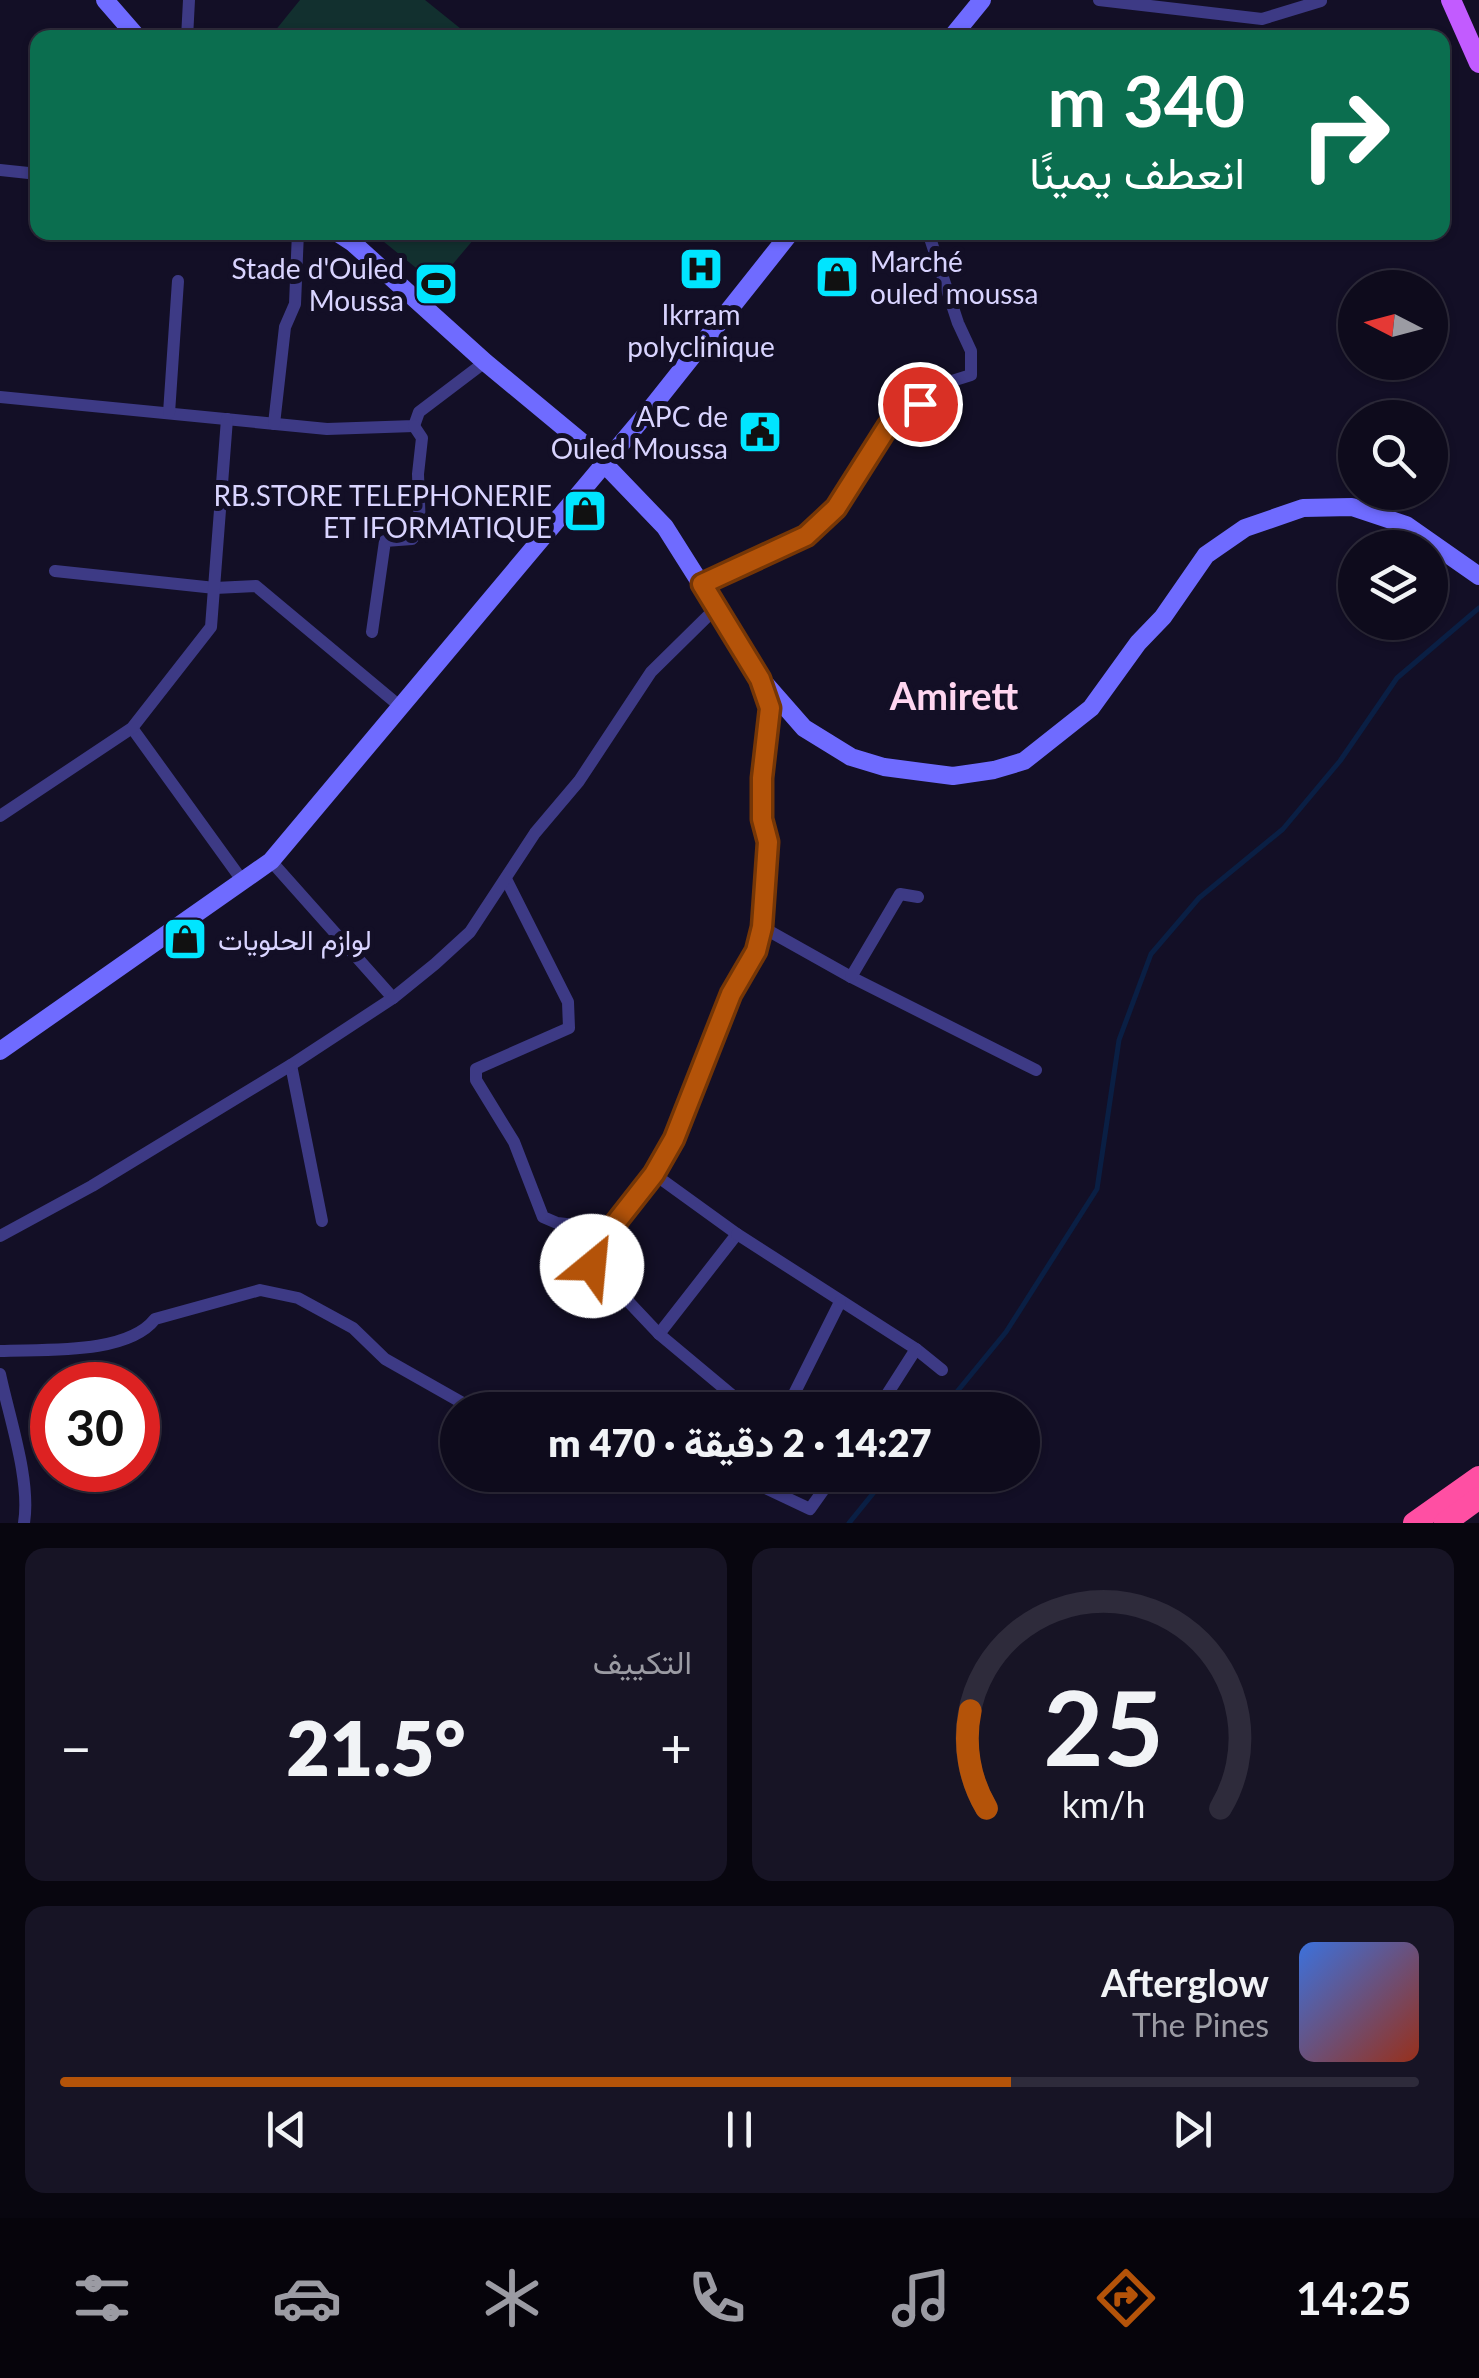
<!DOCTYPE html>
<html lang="ar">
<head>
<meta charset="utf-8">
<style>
	body { margin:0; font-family:Lato,Vazirmatn,sans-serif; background:#171425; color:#f1f3f6; direction:rtl; height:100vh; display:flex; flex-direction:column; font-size:38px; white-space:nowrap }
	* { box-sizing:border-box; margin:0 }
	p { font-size:32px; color:#9b9ba3 }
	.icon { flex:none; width:55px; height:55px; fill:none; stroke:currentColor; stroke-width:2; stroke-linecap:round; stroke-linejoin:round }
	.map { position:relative; height:1523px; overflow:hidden; direction:ltr }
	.details { display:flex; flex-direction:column; gap:25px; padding:25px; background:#08060f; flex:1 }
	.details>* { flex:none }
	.guide { position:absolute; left:30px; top:30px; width:1420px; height:210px; border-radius:20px; box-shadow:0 2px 8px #0004,0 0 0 2px #2e2b3b; direction:rtl; background:#0b6e4f; color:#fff; overflow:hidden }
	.needle { width:65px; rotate:276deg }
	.controls { position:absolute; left:1338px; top:270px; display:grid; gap:20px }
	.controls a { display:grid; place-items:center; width:110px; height:110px; border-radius:50%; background:#0e0b1c; box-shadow:0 2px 8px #0004,0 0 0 2px #2e2b3b; font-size:50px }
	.speed { position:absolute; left:30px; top:1362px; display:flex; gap:20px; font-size:50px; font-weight:700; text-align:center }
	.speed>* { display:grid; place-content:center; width:130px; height:130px; border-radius:50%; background:#0e0b1c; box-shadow:0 2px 8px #0004,0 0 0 2px #2e2b3b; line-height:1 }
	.speed .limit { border:15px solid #d22; background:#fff; color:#111 }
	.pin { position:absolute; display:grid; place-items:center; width:85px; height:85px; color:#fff; margin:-42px; border:5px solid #fff; border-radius:50%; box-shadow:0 2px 10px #0007 }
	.me { position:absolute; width:110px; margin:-55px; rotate:28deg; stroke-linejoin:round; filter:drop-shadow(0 0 8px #0008) }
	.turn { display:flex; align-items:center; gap:35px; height:210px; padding:0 40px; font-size:45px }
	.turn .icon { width:130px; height:130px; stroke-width:2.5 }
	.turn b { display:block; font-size:70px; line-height:85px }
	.big { font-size:75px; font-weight:800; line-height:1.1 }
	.details .tile { flex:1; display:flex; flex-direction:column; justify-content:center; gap:15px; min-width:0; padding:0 35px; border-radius:20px; background:#171425 }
	.details .dial { align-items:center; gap:0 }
	.dial svg { height:260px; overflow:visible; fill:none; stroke:#2e2b3b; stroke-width:7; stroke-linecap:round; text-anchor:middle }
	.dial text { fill:#f1f3f6; stroke:none }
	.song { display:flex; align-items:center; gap:30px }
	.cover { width:120px; height:120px; border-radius:15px; background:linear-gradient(135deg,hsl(220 70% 55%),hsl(10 70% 35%)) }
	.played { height:10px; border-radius:5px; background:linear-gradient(90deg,#b45309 70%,#2e2b3b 70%) }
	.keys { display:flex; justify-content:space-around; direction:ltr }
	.heat { display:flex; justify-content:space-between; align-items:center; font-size:55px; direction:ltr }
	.details .tiles { flex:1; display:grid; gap:25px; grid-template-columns:1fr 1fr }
	.tile:last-child { grid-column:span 2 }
	.trip { position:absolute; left:440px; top:1392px; width:600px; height:100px; border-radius:50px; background:#0e0b1c; box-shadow:0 2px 8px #0004,0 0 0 2px #2e2b3b; font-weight:800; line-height:100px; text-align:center; direction:rtl }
	.tab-bar { display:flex; height:160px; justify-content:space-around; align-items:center; background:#06040b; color:#9b9ba3 }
	.tab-bar .icon { width:70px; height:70px }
	.tab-bar .on { color:#b45309 }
	.tab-bar b { font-size:45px; color:#f1f3f6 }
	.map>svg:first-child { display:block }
	.green { fill:#12302f }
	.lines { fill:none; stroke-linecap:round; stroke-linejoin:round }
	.stream { stroke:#0a1f44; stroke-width:5 }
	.street { stroke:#3d3a85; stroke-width:12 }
	.secondary { stroke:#6f6bff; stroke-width:18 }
	.primary { stroke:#c25bff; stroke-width:20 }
	.highway { stroke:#ff4fa3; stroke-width:22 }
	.route-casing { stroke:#753606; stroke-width:25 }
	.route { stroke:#b45309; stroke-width:18 }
	.labels { text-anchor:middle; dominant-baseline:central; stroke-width:10; stroke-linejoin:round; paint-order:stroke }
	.poi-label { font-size:28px; fill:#d9d4ff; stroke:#130f26; text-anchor:end }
	.district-label { font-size:38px; font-weight:bold; fill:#ffd6f0; stroke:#130f26 }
</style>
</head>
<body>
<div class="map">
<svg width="1479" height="1523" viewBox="0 0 1479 1523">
	<rect width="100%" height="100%" fill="#130f26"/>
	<g class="green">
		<polygon points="300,0 425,0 471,37 270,37"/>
		<polygon points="373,233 479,233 436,284"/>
	</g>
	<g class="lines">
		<g class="stream">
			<polyline points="942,1410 1006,1332 1097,1189 1119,1040 1151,954 1199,898 1283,829 1340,761 1397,678 1479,608"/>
			<polyline points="849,1523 888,1475"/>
		</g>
		<g class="street">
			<polyline points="1099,0 1262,19 1321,1"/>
			<polyline points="187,38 189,0"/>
			<polyline points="0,170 38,174"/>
			<polyline points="0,397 327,429 414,426 419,412 485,362"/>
			<polyline points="169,413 178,281"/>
			<polyline points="274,424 285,327 295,304 298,232"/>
			<polyline points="55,571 215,588 256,586 402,708"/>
			<polyline points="701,584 805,536 836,508 888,426 952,381 971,375 971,351 958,323 928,232"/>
			<polyline points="372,632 385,541 412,539 420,530 418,474 422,438 414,426"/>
			<polyline points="132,728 244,883"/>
			<polyline points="0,816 132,728 211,627 227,419"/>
			<polyline points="271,861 393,998"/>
			<polyline points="506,879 568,1002 569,1028 476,1069 476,1080 514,1142 543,1217 557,1223 611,1229"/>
			<polyline points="762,927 851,977 1036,1070"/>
			<polyline points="851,977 900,894 918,897"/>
			<polyline points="291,1065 322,1221"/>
			<polyline points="654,1174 737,1234 659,1334"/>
			<polyline points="737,1234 916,1349 942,1370"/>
			<polyline points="0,1236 92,1186 291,1065 393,998 435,964 470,932 535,833 579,781 651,672 716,608"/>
			<path d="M 0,1351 C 44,1349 127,1355 155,1319 L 260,1290 L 298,1298 L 353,1328 L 385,1359 L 475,1410"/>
			<path d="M 0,1374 C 9,1417 31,1480 24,1523"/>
			<polyline points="674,1409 678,1410"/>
			<polyline points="743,1410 738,1400 659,1334 590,1261 591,1253 654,1174 674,1139 731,994 756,951 762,927 767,842 762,819 762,778 769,708 763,686"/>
			<polyline points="786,1410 840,1302"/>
			<polyline points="877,1410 916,1349"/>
			<polyline points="738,1475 810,1509 834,1475"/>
		</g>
		<g class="secondary">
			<polyline points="105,0 138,38"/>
			<polyline points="951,38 982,0"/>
			<polyline points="336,232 353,243 485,362 590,449 665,527 761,679 804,728 851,757 884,767 953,776 994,770 1024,761 1091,708 1138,643 1163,617 1206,555 1245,528 1303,508 1352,507 1406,525 1479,576"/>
			<polyline points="0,1051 271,861 652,407 791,232"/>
		</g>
		<polyline class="primary" points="1451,0 1479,63"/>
		<g class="highway">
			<polyline points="1414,1523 1479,1477"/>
			<polyline points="1445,1523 1479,1498"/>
		</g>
	</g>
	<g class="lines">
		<defs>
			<polyline id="route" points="592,1266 592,1253 654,1174 674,1139 731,994 756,951 762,927 768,842 762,819 762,778 770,708 760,679 702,584 806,536 836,508 888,426 920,404"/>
		</defs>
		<use href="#route" class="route-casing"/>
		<use href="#route" class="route"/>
	</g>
	<defs>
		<symbol id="hospital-square" viewBox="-11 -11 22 22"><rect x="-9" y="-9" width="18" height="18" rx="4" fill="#00e5ff" stroke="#130f26"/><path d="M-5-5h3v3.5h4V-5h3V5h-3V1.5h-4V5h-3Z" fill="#111"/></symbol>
		<symbol id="shop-square" viewBox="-11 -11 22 22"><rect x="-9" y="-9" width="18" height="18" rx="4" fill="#00e5ff" stroke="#130f26"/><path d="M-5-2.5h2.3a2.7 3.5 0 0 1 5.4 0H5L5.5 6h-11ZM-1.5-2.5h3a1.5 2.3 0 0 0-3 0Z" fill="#111"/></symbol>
		<symbol id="stadium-square" viewBox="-11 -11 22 22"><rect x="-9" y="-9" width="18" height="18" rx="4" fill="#00e5ff" stroke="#130f26"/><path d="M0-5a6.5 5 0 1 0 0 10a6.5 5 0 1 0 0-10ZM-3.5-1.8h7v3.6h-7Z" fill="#111"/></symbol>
		<symbol id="civic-square" viewBox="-11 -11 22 22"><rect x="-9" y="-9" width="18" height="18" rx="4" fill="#00e5ff" stroke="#130f26"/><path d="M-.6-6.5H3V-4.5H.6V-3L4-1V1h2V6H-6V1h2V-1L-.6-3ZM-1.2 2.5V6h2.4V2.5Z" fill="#111"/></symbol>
	</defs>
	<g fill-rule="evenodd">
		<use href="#hospital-square" x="676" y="244" width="50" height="50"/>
		<use href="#shop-square" x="812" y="252" width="50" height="50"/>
		<use href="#stadium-square" x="411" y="259" width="50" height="50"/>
		<use href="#civic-square" x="735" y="407" width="50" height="50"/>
		<use href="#shop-square" x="560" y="486" width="50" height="50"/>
		<use href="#shop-square" x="160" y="914" width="50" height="50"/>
	</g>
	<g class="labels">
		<g class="poi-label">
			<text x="870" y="261" text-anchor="start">Marché<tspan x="870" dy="32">ouled moussa</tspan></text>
			<text x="404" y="268">Stade d'Ouled<tspan x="404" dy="32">Moussa</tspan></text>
			<text x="701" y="314" text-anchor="middle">Ikrram<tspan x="701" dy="32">polyclinique</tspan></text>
			<text x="728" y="416">APC de<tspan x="728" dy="32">Ouled Moussa</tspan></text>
			<text x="552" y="495">RB.STORE TELEPHONERIE<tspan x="552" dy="32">ET IFORMATIQUE</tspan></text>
			<text x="218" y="939" text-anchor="start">لوازم الحلويات</text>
		</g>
		<g class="district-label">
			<text x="954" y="695">Amirett</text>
		</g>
	</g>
</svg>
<div class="controls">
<a><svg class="needle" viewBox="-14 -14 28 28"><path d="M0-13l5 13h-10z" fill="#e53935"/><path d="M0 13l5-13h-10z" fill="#9b9ba3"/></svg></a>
<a><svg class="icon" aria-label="search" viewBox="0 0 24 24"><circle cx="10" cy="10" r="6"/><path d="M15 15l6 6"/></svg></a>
<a><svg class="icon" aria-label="layers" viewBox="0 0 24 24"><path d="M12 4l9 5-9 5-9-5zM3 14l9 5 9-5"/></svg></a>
</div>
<div class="speed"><div class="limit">30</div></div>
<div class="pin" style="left:920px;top:404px;background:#d93025"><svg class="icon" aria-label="arrive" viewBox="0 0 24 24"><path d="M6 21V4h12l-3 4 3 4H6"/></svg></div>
<svg class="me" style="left:592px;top:1266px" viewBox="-20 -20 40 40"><circle r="19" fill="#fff"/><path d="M0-13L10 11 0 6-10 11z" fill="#b45309"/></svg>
<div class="trip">14:27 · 2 دقيقة · 470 m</div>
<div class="guide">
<div class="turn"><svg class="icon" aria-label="right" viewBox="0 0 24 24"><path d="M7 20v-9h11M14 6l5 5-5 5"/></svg><div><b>340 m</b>انعطف يمينًا</div></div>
</div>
</div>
<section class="details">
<div class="tiles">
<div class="tile dial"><svg viewBox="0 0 100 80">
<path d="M14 69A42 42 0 1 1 86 69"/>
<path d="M14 69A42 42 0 0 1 9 39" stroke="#b45309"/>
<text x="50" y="56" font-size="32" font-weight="700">25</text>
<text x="50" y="72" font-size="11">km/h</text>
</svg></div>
<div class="tile"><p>التكييف</p>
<div class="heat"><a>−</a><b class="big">21.5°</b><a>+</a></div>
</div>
<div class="tile">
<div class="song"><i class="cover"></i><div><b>Afterglow</b><p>The Pines</p></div></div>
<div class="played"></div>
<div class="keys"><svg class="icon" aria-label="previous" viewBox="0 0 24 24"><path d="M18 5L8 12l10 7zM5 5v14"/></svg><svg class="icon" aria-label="pause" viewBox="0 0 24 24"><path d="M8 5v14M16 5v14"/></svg><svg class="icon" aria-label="next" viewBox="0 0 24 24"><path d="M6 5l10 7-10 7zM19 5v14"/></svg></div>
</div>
</div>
</section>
<nav class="tab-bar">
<b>14:25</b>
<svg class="icon on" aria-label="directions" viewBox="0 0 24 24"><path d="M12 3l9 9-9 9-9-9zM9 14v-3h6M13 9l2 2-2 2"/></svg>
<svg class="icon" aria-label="music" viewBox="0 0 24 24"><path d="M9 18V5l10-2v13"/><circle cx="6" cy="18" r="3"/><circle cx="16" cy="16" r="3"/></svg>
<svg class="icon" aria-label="phone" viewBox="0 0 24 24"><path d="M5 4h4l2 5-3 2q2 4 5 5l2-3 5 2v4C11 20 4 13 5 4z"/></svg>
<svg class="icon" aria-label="climate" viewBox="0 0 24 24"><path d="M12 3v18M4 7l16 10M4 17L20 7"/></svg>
<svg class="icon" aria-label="car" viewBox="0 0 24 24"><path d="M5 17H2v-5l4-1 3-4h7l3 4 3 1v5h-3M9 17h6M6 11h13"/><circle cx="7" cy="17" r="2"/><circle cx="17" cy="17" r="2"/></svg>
<svg class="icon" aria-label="filters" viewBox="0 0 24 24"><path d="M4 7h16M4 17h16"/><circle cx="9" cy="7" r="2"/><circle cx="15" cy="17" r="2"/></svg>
</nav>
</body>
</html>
